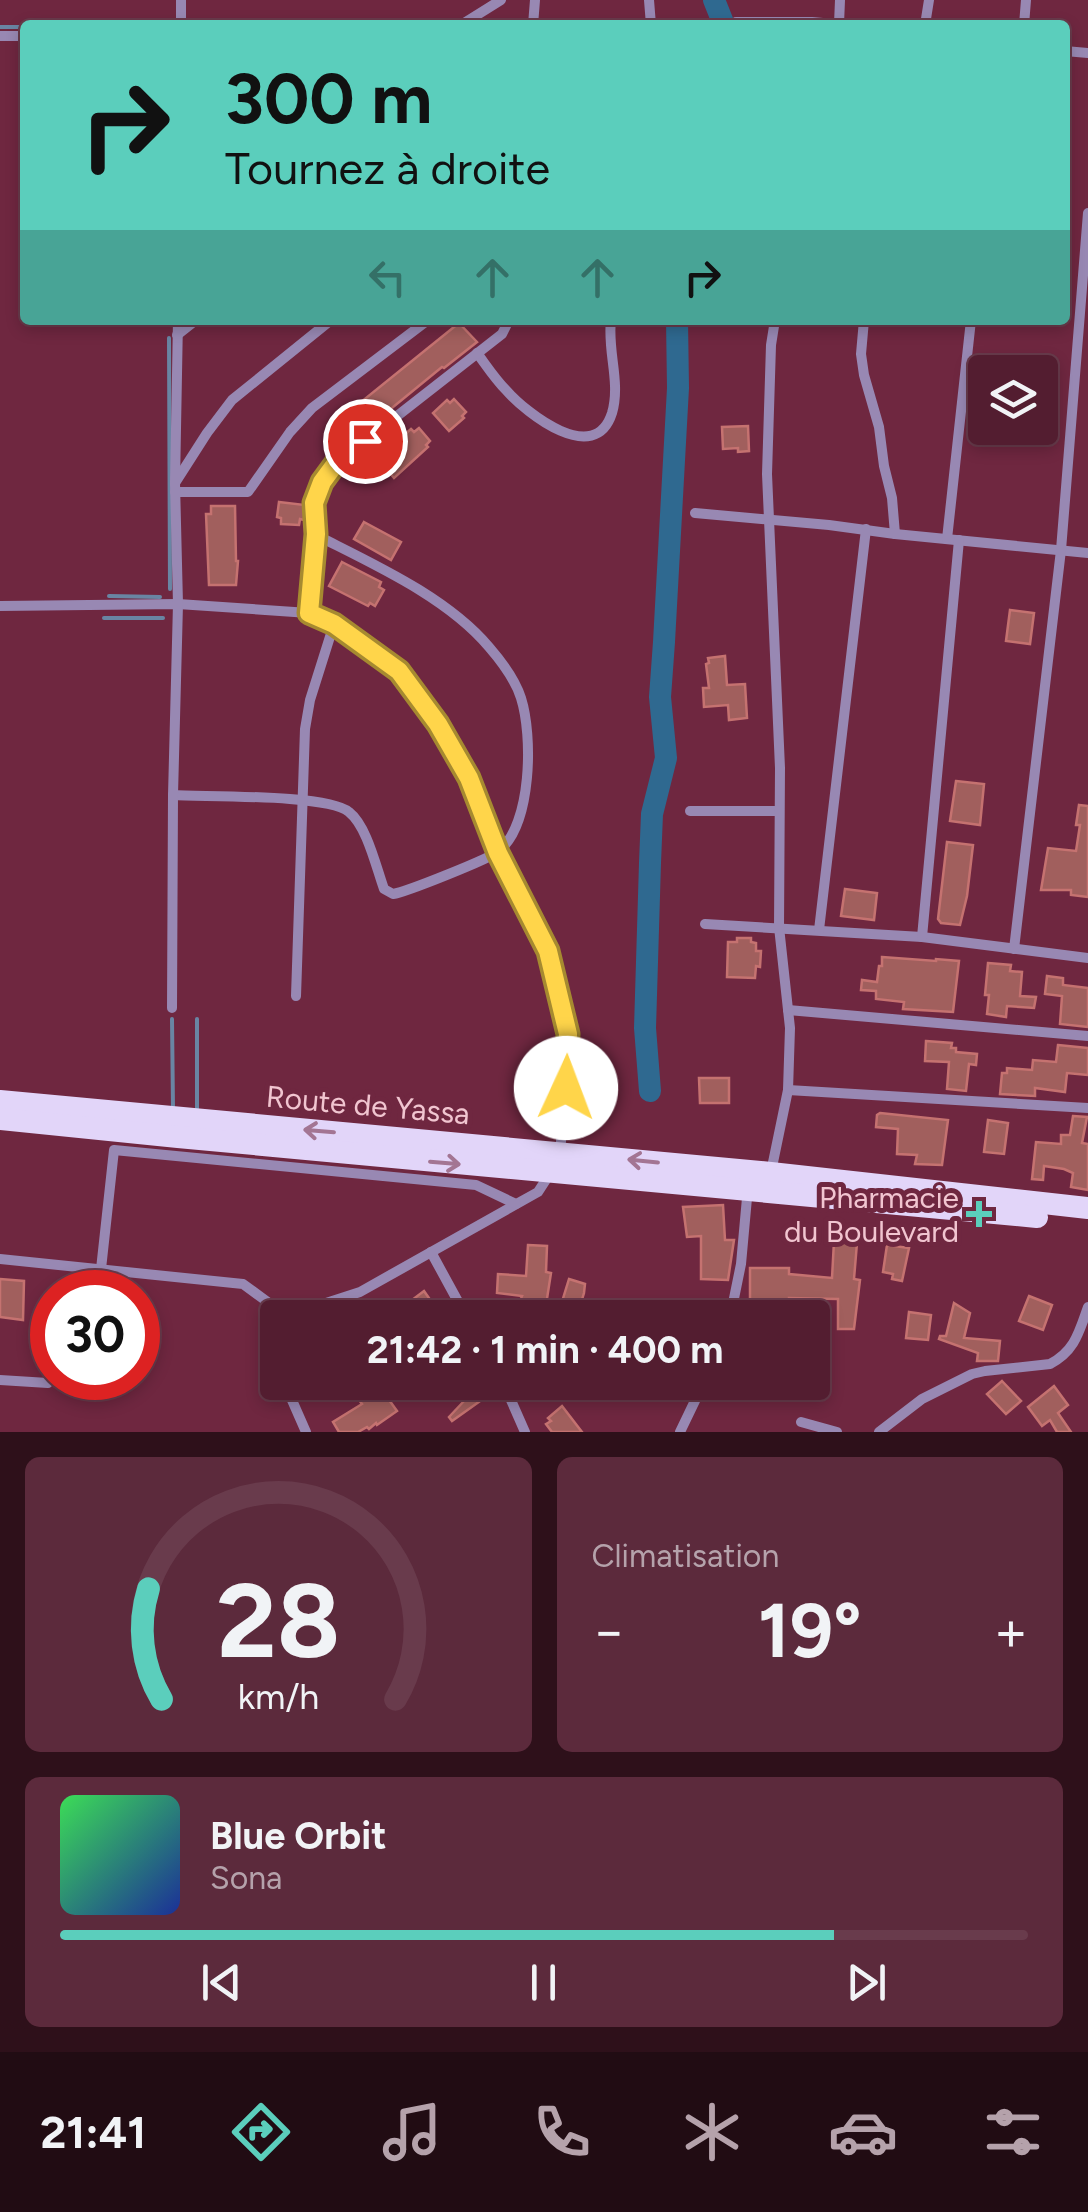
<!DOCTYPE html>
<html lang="fr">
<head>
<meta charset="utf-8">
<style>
	body { margin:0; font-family:Figtree,sans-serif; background:#5c2a3c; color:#f1f3f6; height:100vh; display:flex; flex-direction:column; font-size:38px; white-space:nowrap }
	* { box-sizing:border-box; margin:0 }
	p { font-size:32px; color:#b5a2ab }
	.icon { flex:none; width:55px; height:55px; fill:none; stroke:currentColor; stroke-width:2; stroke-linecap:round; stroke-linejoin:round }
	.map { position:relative; height:1432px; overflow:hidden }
	.sheet { display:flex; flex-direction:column; gap:25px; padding:25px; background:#2e101a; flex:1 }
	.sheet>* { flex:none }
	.guide { position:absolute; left:20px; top:20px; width:1050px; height:305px; border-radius:10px; box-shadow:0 5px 15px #0003,0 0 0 2px #693b4c; background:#5bcebc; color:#111; overflow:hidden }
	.buttons { position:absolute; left:968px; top:355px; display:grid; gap:20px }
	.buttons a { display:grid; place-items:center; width:90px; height:90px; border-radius:10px; background:#531d30; box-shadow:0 5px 15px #0003,0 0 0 2px #693b4c; font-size:50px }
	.speed { position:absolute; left:30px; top:1270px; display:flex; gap:20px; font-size:50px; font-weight:700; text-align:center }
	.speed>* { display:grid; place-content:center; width:130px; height:130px; border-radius:50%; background:#531d30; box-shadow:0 5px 15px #0003,0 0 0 2px #693b4c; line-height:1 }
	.speed .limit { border:15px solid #d22; background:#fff; color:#111 }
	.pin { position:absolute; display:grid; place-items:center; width:85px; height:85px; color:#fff; margin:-42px; border:5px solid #fff; border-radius:50%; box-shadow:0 2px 10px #0007 }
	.me { position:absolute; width:110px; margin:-55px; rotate:2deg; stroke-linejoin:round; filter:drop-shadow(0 0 8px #0008) }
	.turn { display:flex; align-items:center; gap:35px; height:210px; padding:0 40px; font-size:45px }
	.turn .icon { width:130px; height:130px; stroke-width:2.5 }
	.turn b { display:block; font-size:70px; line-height:85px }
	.lanes { display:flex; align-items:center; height:95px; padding:0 40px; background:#0003; justify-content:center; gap:50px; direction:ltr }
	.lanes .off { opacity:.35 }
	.big { font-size:75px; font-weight:700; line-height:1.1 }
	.sheet .tile { flex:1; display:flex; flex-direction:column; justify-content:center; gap:15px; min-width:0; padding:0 35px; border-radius:15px; background:#5c2a3c }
	.sheet .dial { align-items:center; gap:0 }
	.dial svg { height:260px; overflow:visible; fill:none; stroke:#693b4c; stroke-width:7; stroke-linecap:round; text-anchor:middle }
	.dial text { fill:#f1f3f6; stroke:none }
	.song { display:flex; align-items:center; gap:30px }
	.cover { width:120px; height:120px; border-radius:15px; background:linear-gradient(135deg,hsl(130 70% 55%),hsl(230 70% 35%)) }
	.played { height:10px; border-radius:5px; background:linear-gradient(90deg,#5bcebc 80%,#693b4c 80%) }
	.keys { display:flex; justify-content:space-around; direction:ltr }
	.heat { display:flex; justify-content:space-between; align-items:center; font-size:55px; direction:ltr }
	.sheet .tiles { flex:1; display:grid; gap:25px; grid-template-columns:1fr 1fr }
	.tile:last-child { grid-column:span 2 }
	.trip { position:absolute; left:260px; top:1300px; width:570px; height:100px; border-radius:10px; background:#531d30; box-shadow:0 5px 15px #0003,0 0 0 2px #693b4c; font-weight:700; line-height:100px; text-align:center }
	.menu { display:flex; height:160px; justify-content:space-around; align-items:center; background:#210c13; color:#b5a2ab }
	.menu .icon { width:70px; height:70px }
	.menu .active { color:#5bcebc }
	.menu b { font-size:45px; color:#f1f3f6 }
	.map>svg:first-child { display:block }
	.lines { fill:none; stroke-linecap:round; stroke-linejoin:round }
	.stream { stroke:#6985a3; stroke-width:4 }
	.river { stroke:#2f6990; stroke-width:22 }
	.building { fill:#a15f5d; stroke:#c57270; stroke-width:2.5 }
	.street { stroke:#9888b3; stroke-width:10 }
	.primary { stroke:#e2d5f9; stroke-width:22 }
	.oneway { stroke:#a37593 }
	.route-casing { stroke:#a68a30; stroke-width:25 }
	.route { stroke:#ffd54a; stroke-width:18 }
	.poi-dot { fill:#5bcebc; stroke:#6f2740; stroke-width:4 }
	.labels { text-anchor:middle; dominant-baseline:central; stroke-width:10; stroke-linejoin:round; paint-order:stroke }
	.street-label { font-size:30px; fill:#f1c5d0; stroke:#6f2740 }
	.poi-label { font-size:30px; fill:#f1c5d0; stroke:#6f2740; text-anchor:end }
</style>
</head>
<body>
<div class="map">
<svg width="1088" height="1432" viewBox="0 0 1088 1432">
	<rect width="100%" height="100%" fill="#6f2740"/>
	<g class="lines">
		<g class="stream">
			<polyline points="0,27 25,27"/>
			<polyline points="169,338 170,589"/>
			<polyline points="109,596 160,597"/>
			<polyline points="104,618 163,618"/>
			<polyline points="172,1019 173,1109"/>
			<polyline points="197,1019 197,1109"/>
		</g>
		<g class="river">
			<polyline points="714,0 724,25"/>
			<polyline points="650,1091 645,1028 650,863 652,814 666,758 660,697 664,642 678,388 677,320"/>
		</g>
	</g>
	<g class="building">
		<polygon points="459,323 477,342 444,368 442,367 354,439 351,435 345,440 334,428 337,425 335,423"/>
		<polygon points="454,399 466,412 462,416 464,418 449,431 433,413 447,400 450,403"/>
		<polygon points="748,426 749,451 738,452 738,448 723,449 722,427"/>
		<polygon points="419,428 430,441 426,445 428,447 394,478 377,458 411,429 414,432"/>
		<polygon points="279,502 305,505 304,520 300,519 299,525 281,524 281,518 277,517"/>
		<polygon points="211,506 235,506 236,561 238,561 236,585 209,585 206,514 211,514"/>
		<polygon points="364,522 401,542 391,560 354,539"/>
		<polygon points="342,562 381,582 379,587 384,590 375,606 370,603 368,606 329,586"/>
		<polygon points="1010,610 1034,613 1030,644 1006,641"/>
		<polygon points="725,656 727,685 745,684 747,718 729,720 728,705 704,707 703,688 709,688 706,664 709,663 708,658"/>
		<polygon points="956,781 984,784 980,825 950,821"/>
		<polygon points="1079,805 1088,806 1088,897 1071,895 1071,890 1041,890 1048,848 1076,851 1080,825 1076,825"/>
		<polygon points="947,842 973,845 967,896 960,925 941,923 938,919"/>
		<polygon points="845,889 877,893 874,920 841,916"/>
		<polygon points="737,938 751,938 751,942 756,943 756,951 761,951 760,967 756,966 755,978 727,977 728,942 737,942"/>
		<polygon points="882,957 936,961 936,959 959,961 953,1012 903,1009 904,1002 876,999 876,991 861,990 862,980 877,982 879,966 882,966"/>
		<polygon points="988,963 1011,965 1010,971 1022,972 1020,996 1036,997 1034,1008 1007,1006 1006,1017 987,1014 989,995 985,995"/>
		<polygon points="1047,976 1063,978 1063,985 1088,988 1088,1027 1060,1024 1062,996 1045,994"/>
		<polygon points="926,1041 952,1043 951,1048 956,1048 956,1052 977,1054 976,1065 969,1064 966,1091 947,1089 949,1062 925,1061"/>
		<polygon points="1058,1045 1088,1048 1088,1075 1067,1073 1065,1092 1035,1088 1035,1096 1000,1094 1002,1073 1007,1073 1007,1068 1032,1070 1033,1060 1056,1062"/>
		<polygon points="699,1078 729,1078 729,1103 700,1103"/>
		<polygon points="880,1113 948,1120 942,1165 915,1164 917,1155 897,1154 898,1129 876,1127 877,1115"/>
		<polygon points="1073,1116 1087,1117 1082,1143 1088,1144 1088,1190 1071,1187 1073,1173 1064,1169 1044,1166 1043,1180 1032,1179 1036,1142 1061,1144 1061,1135 1070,1135"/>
		<polygon points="988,1120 1008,1123 1004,1154 984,1152"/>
		<polygon points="723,1205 725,1240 734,1240 728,1280 701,1279 701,1236 687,1237 683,1207"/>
		<polygon points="834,1241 857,1243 854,1279 860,1280 854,1329 838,1329 838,1299 789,1298 789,1303 750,1302 750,1268 789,1268 789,1274 832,1278"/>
		<polygon points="528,1245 547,1246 546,1272 551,1273 544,1318 512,1318 522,1296 497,1293 498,1274 526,1276"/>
		<polygon points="887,1245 909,1248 902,1281 892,1279 893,1274 883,1272"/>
		<polygon points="0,1279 24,1281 23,1320 0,1317"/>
		<polygon points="569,1279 585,1284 584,1293 580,1306 572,1304 565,1318 557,1318"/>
		<polygon points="424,1291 443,1318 405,1318 400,1309"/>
		<polygon points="1029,1296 1052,1305 1043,1330 1019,1321"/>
		<polygon points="954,1303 970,1313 964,1338 1000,1341 998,1361 977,1361 978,1353 939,1339 940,1336 946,1336"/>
		<polygon points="909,1312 931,1315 928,1340 906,1338"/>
		<polygon points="1002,1381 1021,1401 1006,1414 987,1394"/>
		<polygon points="457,1382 471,1382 483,1399 452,1421 449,1417 465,1400 460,1393 464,1390"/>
		<polygon points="379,1386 397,1411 377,1425 376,1423 369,1429 367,1427 358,1432 339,1432 333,1422 362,1404 359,1400"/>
		<polygon points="1054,1386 1068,1405 1058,1413 1071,1432 1057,1432 1050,1420 1042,1426 1028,1407"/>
		<polygon points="562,1406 582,1432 552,1432 546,1424 551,1421 548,1418"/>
	</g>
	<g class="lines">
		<g class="street">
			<polyline points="181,0 181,25"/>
			<polyline points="649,0 651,25"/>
			<polyline points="736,22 812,22 844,25"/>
			<polyline points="839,24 840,0"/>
			<polyline points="461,25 501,0"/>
			<polyline points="533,25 535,0"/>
			<polyline points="925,25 929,0"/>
			<polyline points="1024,25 1026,0"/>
			<polyline points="0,36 25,36"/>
			<polyline points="1065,51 1088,53"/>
			<polyline points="864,320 861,354 864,375 879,427 884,466 892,498 895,534"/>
			<polyline points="177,335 196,320"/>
			<path d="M 477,353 C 486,365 495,379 506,390 C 527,414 595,467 612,413 C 621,382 607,351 611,320"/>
			<polyline points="175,483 207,433 232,400 331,320"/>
			<polyline points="175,492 248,492 290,432 312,408 428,320"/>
			<polyline points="695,513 829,525 895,534 1088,553"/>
			<polyline points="947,539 971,320"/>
			<polyline points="0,606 178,604 309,613 334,624 399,671 438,724 469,779 498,853 548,951 567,1034 566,1088 560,1152"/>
			<polyline points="309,613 316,535 314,503 321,482 337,463 502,334 509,320"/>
			<path d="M 173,795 C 206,797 328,794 349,812 C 367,826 376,867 384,889 L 393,894 C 406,892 489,859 499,851 C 532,824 533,736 521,698 C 515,679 502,662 489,647 C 447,597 373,564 316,535"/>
			<polyline points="690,811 778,811"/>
			<polyline points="705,924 922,937 1088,958"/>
			<polyline points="819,930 866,529"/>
			<polyline points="922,937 959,540"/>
			<polyline points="1014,949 1061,550 1088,213"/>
			<polyline points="296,996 305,729 310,700 334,624"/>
			<polyline points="172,1008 173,795 178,604 175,483 178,320"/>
			<polyline points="788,1010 1088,1036"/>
			<polyline points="788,1090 1088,1108"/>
			<polyline points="771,1172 788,1090 790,1028 779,927 780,768 767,474 771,345 775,320"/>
			<polyline points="431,1252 467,1318"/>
			<polyline points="0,1259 243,1284 269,1303 289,1308 323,1304 360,1292 538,1192 551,1172"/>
			<polyline points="101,1269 114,1150 476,1185 516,1204"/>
			<polyline points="269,1303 270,1342 278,1370"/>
			<polyline points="730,1318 741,1264 748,1187"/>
			<polyline points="0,1380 48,1383"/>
			<polyline points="284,1382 306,1432"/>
			<polyline points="503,1382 525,1432"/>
			<polyline points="801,1422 837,1432"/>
			<polyline points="680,1432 704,1382"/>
			<path d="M 879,1432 L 922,1399 L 972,1374 L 985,1371 L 1050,1364 C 1075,1351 1079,1332 1088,1307"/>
		</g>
		<g class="primary">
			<polyline points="0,1101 771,1173 1088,1208"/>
			<polyline points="0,1119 178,1137 1037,1217"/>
		</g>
	</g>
	<defs><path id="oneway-shaft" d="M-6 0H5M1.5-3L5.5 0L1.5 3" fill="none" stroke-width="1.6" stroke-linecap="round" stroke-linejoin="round" transform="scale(2.5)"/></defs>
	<g class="oneway">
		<use href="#oneway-shaft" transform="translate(319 1131) rotate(-175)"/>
		<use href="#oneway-shaft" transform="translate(643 1161) rotate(-174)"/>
		<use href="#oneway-shaft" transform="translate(445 1163) rotate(5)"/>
	</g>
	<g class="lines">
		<defs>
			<polyline id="route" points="365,441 336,463 322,482 314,503 316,534 309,613 334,624 399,671 438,724 469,778 498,853 548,951 568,1034 566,1088"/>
		</defs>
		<use href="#route" class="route-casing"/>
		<use href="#route" class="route"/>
	</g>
	<path class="poi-dot" d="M974 1199h10v10h10v10h-10v10h-10v-10h-10v-10h10z"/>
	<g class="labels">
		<g class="street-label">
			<text transform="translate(368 1105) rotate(5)">Route de Yassa</text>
		</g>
		<g class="poi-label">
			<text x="959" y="1197">Pharmacie<tspan x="959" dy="34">du Boulevard</tspan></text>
		</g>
	</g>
</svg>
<div class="buttons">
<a><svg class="icon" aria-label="layers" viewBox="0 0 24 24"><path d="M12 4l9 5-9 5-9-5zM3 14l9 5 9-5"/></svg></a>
</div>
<div class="speed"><div class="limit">30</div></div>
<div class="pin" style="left:365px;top:441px;background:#d93025"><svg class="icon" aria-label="arrive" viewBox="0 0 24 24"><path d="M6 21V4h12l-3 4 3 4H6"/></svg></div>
<svg class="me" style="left:566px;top:1088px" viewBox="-20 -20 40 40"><circle r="19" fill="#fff"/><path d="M0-13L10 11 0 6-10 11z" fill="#ffd54a"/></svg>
<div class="trip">21:42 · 1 min · 400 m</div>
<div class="guide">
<div class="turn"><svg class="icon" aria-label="right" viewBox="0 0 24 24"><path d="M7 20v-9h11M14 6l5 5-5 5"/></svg><div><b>300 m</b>Tournez à droite</div></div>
<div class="lanes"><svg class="icon off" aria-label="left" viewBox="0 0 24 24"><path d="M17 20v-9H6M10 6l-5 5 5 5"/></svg><svg class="icon off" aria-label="ahead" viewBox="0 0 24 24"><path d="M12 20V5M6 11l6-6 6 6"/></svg><svg class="icon off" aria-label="ahead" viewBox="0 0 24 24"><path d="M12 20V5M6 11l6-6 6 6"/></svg><svg class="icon" aria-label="right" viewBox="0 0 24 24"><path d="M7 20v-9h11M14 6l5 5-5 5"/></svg></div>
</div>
</div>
<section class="sheet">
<div class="tiles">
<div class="tile dial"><svg viewBox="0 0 100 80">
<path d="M14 69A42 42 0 1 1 86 69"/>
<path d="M14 69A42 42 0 0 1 10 35" stroke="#5bcebc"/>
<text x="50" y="56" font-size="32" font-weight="700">28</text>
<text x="50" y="72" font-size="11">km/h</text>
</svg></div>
<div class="tile"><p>Climatisation</p>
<div class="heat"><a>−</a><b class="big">19°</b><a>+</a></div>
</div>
<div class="tile">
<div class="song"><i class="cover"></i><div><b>Blue Orbit</b><p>Sona</p></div></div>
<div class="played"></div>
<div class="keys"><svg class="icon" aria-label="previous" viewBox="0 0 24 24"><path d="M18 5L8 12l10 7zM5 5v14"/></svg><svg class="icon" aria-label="pause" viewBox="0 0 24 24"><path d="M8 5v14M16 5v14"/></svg><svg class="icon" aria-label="next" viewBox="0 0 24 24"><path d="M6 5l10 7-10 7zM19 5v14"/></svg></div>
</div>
</div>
</section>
<nav class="menu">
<b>21:41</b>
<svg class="icon active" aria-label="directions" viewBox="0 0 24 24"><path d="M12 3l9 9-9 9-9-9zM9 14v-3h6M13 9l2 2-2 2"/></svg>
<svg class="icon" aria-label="music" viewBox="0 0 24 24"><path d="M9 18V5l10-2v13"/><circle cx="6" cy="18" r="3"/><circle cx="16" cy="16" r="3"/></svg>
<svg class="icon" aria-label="phone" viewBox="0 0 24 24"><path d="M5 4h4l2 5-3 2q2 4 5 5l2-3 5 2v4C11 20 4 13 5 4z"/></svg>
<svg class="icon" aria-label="climate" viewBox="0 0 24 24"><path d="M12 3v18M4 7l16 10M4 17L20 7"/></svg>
<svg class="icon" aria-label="car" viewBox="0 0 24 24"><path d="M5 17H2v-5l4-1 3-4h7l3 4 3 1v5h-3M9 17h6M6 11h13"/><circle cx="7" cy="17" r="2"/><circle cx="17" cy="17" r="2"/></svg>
<svg class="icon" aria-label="filters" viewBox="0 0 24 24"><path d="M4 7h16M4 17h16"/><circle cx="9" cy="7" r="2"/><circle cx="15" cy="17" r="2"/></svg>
</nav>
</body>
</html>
